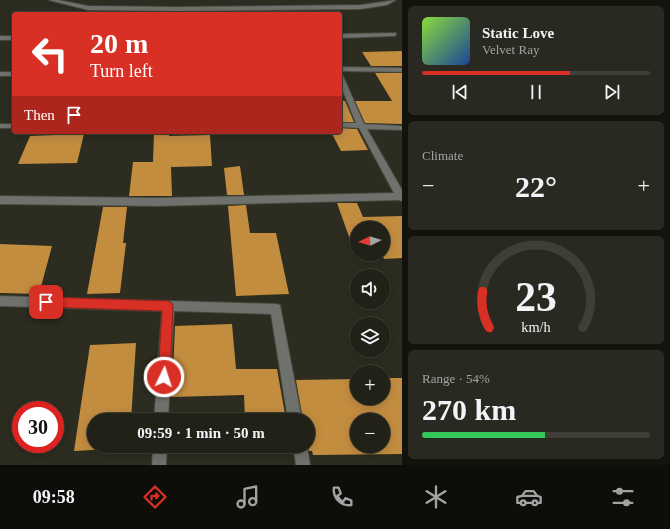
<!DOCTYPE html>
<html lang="en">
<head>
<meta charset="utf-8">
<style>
	body { margin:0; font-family:"Times New Roman",serif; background:#2a2921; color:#f1f3f6; height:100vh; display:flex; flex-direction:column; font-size:15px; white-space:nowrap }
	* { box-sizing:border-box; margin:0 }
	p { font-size:13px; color:#a2a3a2 }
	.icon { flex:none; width:22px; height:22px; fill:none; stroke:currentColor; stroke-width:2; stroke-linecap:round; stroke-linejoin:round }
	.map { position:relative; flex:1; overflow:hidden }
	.sheet { display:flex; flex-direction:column; gap:6px; padding:6px; background:#13120d; width:268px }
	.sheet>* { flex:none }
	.hud { position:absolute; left:12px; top:12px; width:330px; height:122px; border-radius:4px; box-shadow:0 2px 10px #0003,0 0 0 1px #3f3e37; background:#d93025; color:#fff; overflow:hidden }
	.needle { width:26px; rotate:265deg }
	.controls { position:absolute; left:350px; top:221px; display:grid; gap:8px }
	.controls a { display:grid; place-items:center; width:40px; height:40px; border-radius:50%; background:#222118; box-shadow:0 2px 10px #0003,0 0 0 1px #3f3e37; font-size:20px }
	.speed { position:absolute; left:12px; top:401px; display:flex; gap:8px; font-size:20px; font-weight:700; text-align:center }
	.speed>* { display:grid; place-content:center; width:52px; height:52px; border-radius:50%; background:#222118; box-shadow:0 2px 10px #0003,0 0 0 1px #3f3e37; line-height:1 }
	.speed .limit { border:6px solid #d22; background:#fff; color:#111 }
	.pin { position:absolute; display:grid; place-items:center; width:34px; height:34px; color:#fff; margin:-17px; border-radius:8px; box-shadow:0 2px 6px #0006 }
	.me { position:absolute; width:44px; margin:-22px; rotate:4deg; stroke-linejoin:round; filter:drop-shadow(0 0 3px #0008) }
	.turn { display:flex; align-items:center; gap:14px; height:84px; padding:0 12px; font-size:18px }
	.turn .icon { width:52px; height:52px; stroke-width:2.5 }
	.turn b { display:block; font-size:28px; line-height:34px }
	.then { display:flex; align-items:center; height:38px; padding:0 12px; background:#0003; gap:8px; font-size:15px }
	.big { font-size:30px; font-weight:700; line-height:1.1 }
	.sheet .widget { flex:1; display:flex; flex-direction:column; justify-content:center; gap:6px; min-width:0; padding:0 14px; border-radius:6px; background:#2a2921 }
	.sheet .dial { align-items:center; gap:0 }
	.dial svg { height:104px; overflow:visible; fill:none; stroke:#3f3e37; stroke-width:7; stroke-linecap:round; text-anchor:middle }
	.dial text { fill:#f1f3f6; stroke:none }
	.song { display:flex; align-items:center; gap:12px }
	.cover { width:48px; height:48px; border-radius:6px; background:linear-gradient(135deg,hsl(90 70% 55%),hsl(220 70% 35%)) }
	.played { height:4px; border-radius:2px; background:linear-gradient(90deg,#d93025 65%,#3f3e37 65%) }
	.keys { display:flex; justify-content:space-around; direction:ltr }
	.heat { display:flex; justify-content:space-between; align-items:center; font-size:22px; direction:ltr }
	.charge { height:6px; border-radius:3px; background:linear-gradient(90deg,#34c759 54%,#3f3e37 0) }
	.trip { position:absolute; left:87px; top:413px; width:228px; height:40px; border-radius:20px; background:#222118; box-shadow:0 2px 10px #0003,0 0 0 1px #3f3e37; font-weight:700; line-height:40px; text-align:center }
	.menu { display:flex; height:64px; justify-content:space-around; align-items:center; background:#0e0d0a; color:#a2a3a2 }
	.menu .icon { width:28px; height:28px }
	.menu .on { color:#d93025 }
	.menu b { font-size:18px; color:#f1f3f6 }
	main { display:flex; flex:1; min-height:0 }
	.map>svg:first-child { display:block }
	.building { fill:#c38d40; fill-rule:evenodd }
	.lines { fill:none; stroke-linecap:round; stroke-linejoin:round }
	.minor-casing { stroke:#48473b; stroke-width:2 }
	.minor { fill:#6e716c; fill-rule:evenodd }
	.route { fill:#d93025; stroke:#8d1f18 }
</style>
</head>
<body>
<main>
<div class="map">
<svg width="402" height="465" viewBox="0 0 402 465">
	<rect width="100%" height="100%" fill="#2d2c20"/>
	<g class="building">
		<polygon points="402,51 402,66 371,66 362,52"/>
		<polygon points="375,73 402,73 402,124 365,123 355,101 392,101"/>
		<polygon points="340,100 345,101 354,122 340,122"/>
		<polygon points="340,128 357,129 368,150 341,151 331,132 340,132"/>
		<polygon points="154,132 169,132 169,136 210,135 212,166 171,167 172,196 129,196 133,162 153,162"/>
		<polygon points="84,134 77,163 18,164 30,136"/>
		<polygon points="240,166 244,195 227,195 224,168"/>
		<polygon points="337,203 357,203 363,217 402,216 402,258 384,259 382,254 383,254 383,228 357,228 357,245 352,245"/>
		<polygon points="246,205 250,233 276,233 289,294 236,296 228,206"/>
		<polygon points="103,207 127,207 123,243 126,243 120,293 87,294"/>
		<polygon points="0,244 52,246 39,294 0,293"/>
		<polygon points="232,324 236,369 277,369 286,420 245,420 244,395 172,397 175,326"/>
		<polygon points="136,343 131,420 94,420 94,446 129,446 129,448 74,451 90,345"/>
		<path d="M 383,378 L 402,378 L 402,454 L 313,455 L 312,451 L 309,451 L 308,445 L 308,420 L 303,420 L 296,380 L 357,379 L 357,398 L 383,398 ZM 357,420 L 383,420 L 383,446 L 357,446 Z"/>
		<polygon points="247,446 292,446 292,451 248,451"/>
	</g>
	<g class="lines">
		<defs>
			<g id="minor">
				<polygon points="49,0 58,0 88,6 177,7 361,5 396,0 387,5 361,9 177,11 88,10"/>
				<polygon points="396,33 396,35 394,36 340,38 340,34"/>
				<rect x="0" y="36" width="14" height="4"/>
				<polygon points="340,67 402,68 402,72 340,71"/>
				<rect x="0" y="72" width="14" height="4"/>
				<polygon points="340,74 343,76 364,124 402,126 402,130 367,129 402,190 402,201 398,200 157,206 0,204 0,196 157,198 394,193 359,128 340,127 340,123 356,123 340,84"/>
				<rect x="0" y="124" width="14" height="4"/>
				<polygon points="0,296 276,304 280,305 302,420 288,420 271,314 174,311 168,420 154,420 162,311 0,306"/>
				<polygon points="153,446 167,446 166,465 152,465"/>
				<polygon points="293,446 307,446 310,465 296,465"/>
			</g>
		</defs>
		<use href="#minor" class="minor-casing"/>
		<use href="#minor" class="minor"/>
	</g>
	<polygon class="route" points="46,297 168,301 172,303 173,306 170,377 168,381 164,383 160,381 158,377 162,311 46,307 42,306 41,302 42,299"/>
</svg>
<div class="controls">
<a><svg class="needle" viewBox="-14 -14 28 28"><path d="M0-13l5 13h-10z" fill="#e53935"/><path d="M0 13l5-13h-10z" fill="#a2a3a2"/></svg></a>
<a><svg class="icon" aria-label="sound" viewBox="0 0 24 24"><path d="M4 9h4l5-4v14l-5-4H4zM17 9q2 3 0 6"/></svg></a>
<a><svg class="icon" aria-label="layers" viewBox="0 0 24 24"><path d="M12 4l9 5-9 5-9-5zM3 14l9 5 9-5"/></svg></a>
<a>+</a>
<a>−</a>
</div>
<div class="speed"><div class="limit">30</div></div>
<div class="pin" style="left:46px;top:302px;background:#d93025"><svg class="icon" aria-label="arrive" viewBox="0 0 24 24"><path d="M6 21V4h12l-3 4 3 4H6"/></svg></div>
<svg class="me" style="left:164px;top:377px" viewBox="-20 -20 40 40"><circle r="17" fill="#d93025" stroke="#fff" stroke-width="3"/><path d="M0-11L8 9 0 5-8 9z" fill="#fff"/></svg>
<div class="trip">09:59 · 1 min · 50 m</div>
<div class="hud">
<div class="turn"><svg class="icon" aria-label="left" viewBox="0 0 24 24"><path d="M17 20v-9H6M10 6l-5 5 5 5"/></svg><div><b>20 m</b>Turn left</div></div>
<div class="then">Then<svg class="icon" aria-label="arrive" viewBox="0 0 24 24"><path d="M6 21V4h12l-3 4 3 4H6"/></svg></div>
</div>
</div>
<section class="sheet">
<div class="widget">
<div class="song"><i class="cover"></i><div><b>Static Love</b><p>Velvet Ray</p></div></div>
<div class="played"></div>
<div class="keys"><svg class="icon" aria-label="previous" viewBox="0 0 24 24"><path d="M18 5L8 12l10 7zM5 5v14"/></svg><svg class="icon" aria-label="pause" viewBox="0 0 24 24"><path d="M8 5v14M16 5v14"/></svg><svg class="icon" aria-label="next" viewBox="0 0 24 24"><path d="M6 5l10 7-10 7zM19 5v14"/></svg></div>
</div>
<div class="widget"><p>Climate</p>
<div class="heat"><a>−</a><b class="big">22°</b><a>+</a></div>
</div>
<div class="widget dial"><svg viewBox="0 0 100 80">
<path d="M14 69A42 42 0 1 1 86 69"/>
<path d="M14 69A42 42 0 0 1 9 41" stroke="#d93025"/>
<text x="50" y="56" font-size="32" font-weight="700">23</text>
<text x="50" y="72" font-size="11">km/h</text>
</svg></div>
<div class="widget"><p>Range · 54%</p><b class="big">270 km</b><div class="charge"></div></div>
</section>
</main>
<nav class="menu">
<b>09:58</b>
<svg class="icon on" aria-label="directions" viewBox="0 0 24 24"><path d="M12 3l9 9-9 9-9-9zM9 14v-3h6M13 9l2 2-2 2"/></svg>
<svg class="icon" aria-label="music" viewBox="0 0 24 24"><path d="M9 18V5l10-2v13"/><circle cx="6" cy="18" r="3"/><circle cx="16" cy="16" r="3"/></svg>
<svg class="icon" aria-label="phone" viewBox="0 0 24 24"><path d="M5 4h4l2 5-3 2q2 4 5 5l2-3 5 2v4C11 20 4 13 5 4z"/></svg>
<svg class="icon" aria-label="climate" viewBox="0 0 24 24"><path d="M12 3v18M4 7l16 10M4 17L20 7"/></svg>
<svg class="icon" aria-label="car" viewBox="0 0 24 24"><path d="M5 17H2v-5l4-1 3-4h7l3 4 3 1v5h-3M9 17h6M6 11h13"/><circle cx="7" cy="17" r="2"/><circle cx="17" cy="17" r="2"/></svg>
<svg class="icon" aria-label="filters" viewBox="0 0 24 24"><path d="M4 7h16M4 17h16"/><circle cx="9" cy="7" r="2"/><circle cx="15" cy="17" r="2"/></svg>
</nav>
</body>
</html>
